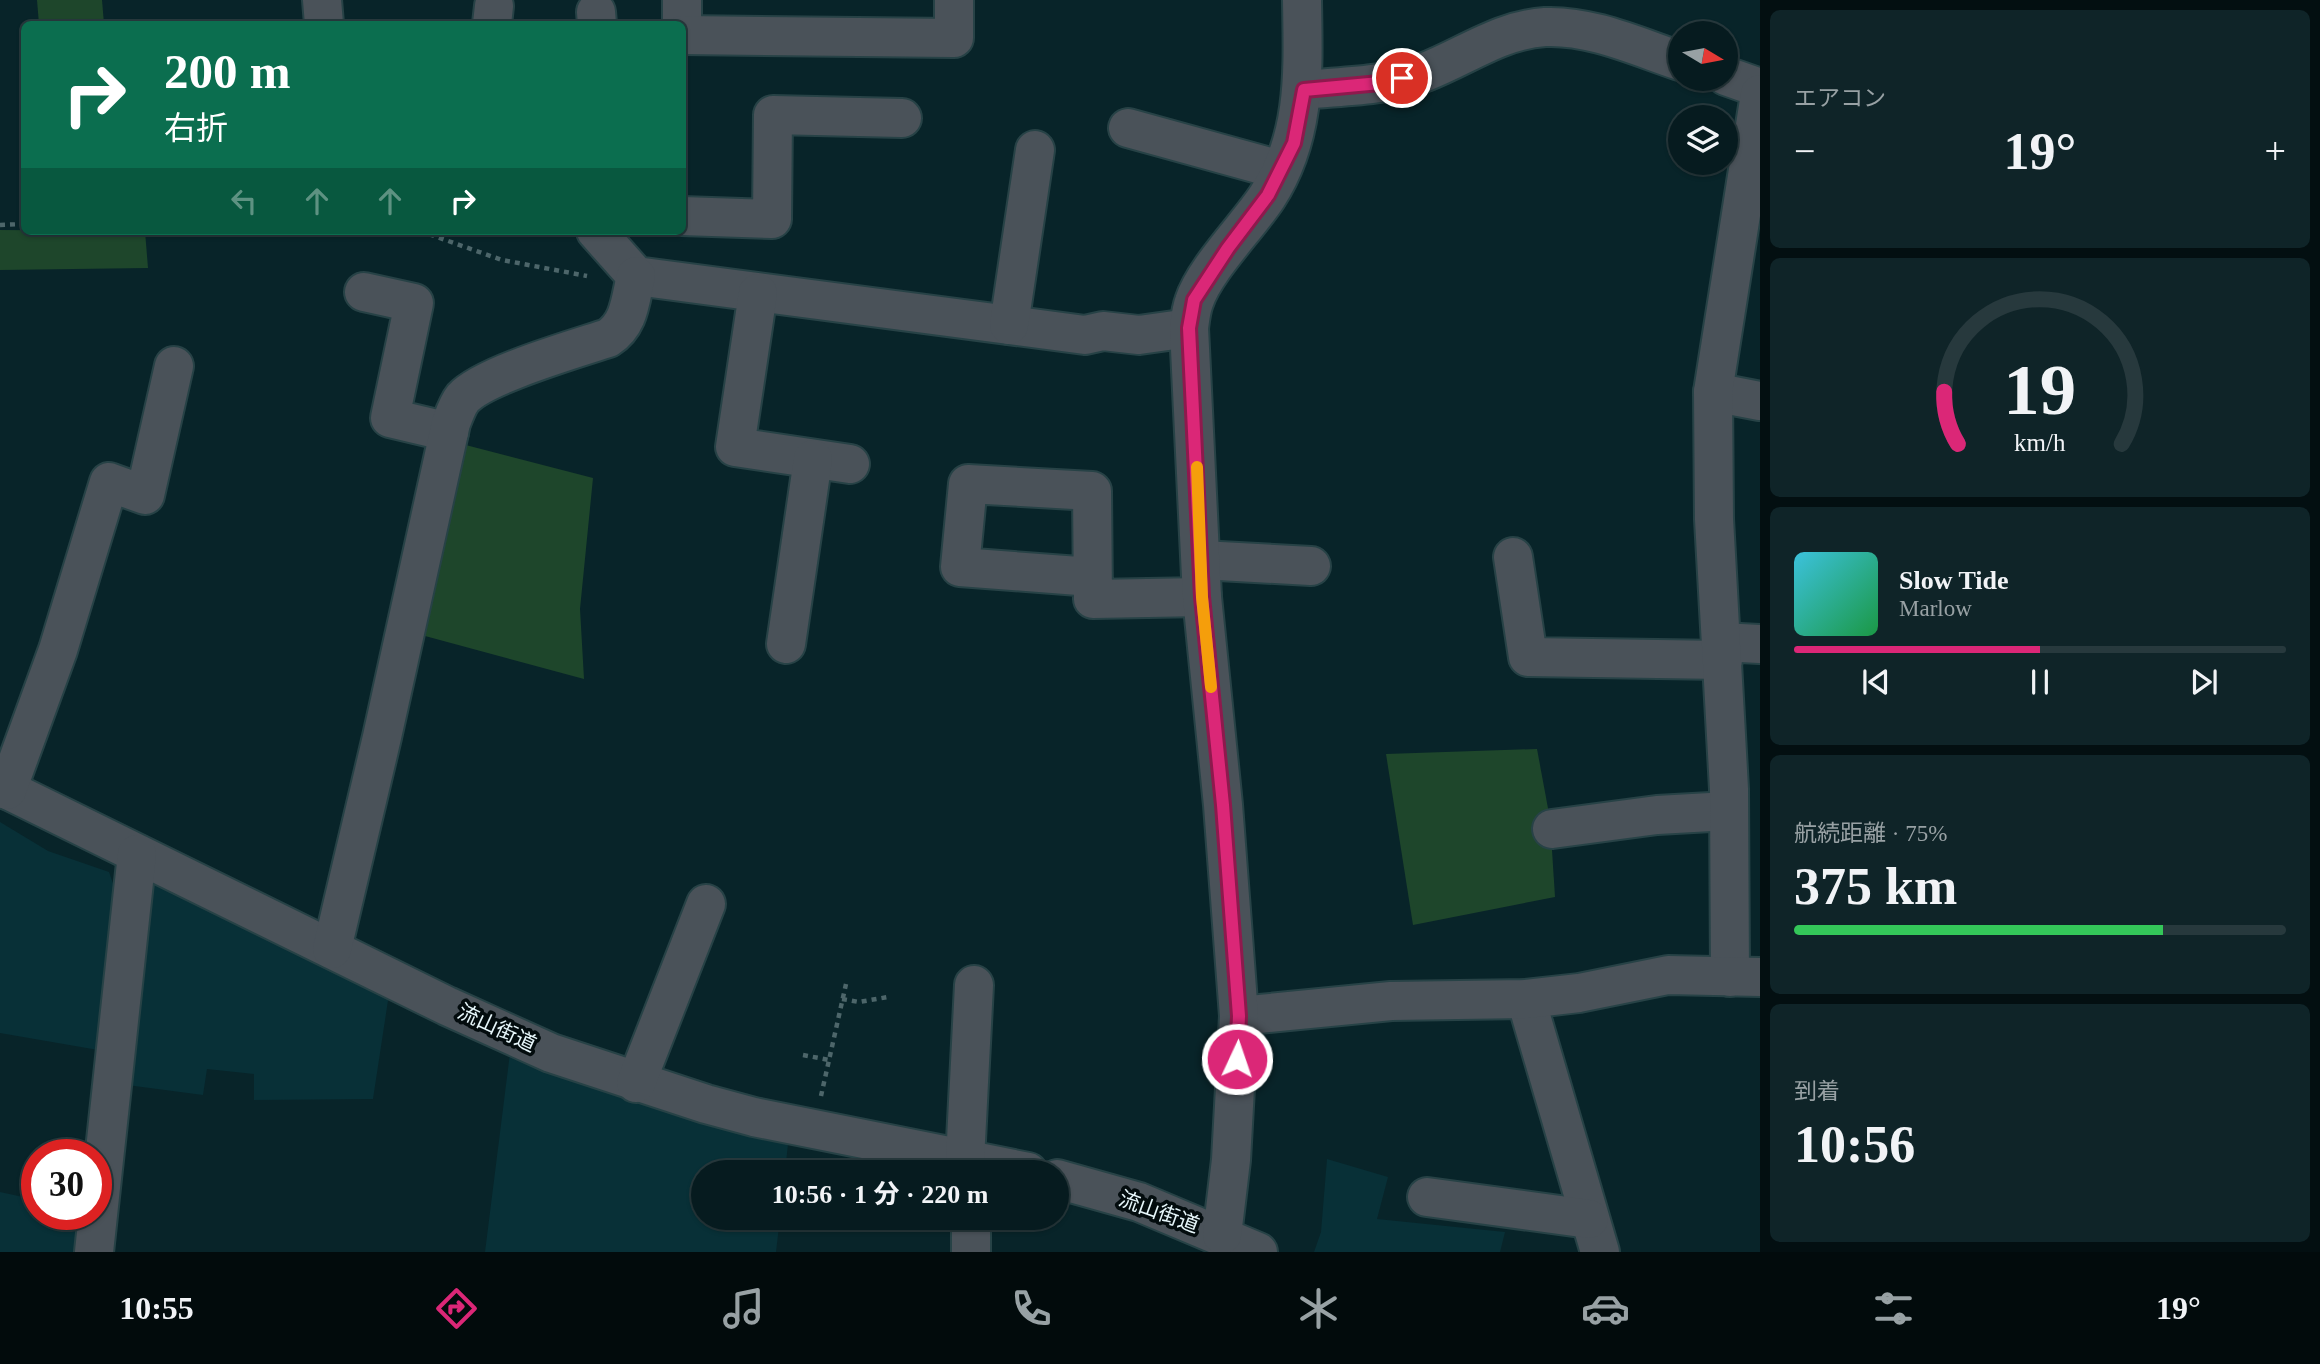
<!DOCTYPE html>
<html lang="ja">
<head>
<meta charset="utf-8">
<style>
	body { margin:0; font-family:"Times New Roman","Noto Sans JP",serif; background:#0f2428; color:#f1f3f6; height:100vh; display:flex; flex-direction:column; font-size:26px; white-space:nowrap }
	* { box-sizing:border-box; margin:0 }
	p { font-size:23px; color:#98a1a4 }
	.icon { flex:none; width:38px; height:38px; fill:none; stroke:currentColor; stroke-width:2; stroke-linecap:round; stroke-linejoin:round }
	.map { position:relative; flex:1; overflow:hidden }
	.drawer { display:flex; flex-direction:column; gap:10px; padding:10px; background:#030f11; width:560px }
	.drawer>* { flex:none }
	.guide { position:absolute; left:21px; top:21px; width:665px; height:214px; border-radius:10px; box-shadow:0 2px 5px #0004,0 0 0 2px #27393d; background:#0b6e4f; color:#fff; overflow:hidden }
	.needle { width:46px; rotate:100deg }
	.fabs { position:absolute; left:1668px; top:21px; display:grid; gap:14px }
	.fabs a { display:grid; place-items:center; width:70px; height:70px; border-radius:50%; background:#061b1f; box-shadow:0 2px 5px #0004,0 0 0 2px #27393d; font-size:35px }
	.speed { position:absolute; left:21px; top:1139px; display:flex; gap:14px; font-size:35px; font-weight:700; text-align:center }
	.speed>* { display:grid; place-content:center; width:91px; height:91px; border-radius:50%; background:#061b1f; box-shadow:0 2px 5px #0004,0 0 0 2px #27393d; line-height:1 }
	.speed .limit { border:10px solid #d22; background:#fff; color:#111 }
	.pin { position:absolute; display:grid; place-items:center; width:60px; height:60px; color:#fff; margin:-30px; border:4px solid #fff; border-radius:50%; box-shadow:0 2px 7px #0007 }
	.me { position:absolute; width:77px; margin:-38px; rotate:3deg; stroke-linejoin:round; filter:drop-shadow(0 0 5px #0008) }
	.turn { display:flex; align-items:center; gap:24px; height:147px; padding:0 28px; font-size:32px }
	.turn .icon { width:91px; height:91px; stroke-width:2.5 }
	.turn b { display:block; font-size:49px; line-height:60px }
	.lanes { display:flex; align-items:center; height:66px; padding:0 28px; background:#0003; justify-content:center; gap:35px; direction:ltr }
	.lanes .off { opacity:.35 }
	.big { font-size:52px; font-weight:700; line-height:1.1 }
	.drawer .widget { flex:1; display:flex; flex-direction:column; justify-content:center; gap:10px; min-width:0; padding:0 24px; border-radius:10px; background:#0f2428 }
	.drawer .dial { align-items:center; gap:0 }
	.dial svg { height:182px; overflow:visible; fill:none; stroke:#27393d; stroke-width:7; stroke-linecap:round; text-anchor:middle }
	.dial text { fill:#f1f3f6; stroke:none }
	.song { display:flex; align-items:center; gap:21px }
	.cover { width:84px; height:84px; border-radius:10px; background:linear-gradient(135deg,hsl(190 70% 55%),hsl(140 70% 35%)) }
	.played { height:7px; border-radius:4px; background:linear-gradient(90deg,#db2777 50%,#27393d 50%) }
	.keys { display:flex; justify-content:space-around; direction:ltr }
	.heat { display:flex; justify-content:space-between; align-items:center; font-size:38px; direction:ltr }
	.charge { height:10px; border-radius:5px; background:linear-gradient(90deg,#34c759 75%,#27393d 0) }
	.trip { position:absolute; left:691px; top:1160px; width:378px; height:70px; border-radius:35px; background:#061b1f; box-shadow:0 2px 5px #0004,0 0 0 2px #27393d; font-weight:700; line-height:70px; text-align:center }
	.menu { display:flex; height:112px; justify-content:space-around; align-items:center; background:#020b0c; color:#98a1a4 }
	.menu .icon { width:49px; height:49px }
	.menu .selected { color:#db2777 }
	.menu b { font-size:32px; color:#f1f3f6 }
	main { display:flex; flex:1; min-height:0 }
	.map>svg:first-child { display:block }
	.built { fill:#083037 }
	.green { fill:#1e462b }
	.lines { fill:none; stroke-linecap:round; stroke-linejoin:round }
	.minor-casing { stroke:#274246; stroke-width:42 }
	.path { stroke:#4d666a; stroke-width:4.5; stroke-dasharray:5 5; stroke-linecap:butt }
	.minor { stroke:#4a5259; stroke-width:38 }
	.route-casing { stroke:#8e194d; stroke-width:18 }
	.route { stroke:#db2777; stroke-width:12 }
	.slow { stroke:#f59e0b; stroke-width:12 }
	.labels { text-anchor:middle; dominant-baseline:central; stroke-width:7; stroke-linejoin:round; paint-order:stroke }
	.street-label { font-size:21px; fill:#e7f7fb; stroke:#030c0e }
</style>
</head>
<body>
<main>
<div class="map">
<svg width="1760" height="1252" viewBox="0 0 1760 1252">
	<rect width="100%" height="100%" fill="#082429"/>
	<g class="built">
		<polygon points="0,822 48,851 109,872 117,895 104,1051 0,1033"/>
		<polygon points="152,879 389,994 373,1099 254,1100 254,1074 207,1069 203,1095 127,1085"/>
		<polygon points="510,1053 643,1104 788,1144 785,1172 704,1172 704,1218 780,1218 776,1252 485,1252"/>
		<polygon points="1327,1159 1388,1177 1377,1219 1505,1232 1500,1252 1314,1252 1321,1232"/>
		<polygon points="0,1192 37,1200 37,1214 87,1215 81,1252 0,1252"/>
	</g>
	<g class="green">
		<polygon points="37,0 102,0 104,24 39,24"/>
		<polygon points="0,230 145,231 148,268 0,270"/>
		<polygon points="458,443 593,478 580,609 584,679 414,633"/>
		<polygon points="1537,749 1550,819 1555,897 1413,925 1386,754"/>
	</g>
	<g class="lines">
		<defs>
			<g id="minor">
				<polyline points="322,0 324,24"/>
				<polyline points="596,12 597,24"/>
				<polyline points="492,24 494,6"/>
				<polyline points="682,24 682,0"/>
				<polyline points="682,35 954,38 954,0"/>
				<polyline points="1726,76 1760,88"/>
				<path d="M 1304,90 C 1344,86 1388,86 1425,72 C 1466,56 1500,30 1545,27 C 1591,25 1638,47 1680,61"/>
				<polyline points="1128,128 1280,170"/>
				<polyline points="682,216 772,219 773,115 902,118"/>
				<polyline points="596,231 636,276 1085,335 1103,331 1139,335 1189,328"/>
				<polyline points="364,292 414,303 390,418 449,432"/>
				<polyline points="758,293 735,447 850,464"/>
				<polyline points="1009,325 1035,150"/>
				<polyline points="1713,392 1760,401"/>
				<polyline points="1513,557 1528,657 1723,660"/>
				<polyline points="1201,560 1311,566"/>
				<polyline points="1092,577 960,567 968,484 1092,491 1093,599 1202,597"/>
				<polyline points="1721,642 1760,644"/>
				<polyline points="786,644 813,459"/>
				<polyline points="0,786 447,1006 551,1053 706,1104 754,1117 1028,1172"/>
				<polyline points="7,790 58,650 109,482 145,495 174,366"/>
				<polyline points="1552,829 1657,815 1729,811"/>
				<path d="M 332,949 L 382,737 L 451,423 C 454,415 458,404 463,398 C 484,375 575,349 608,338 C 630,324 630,300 636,276"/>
				<polyline points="1730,977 1729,789 1714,519 1713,392 1760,94"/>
				<polyline points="1526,999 1600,1252"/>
				<polyline points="1239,1016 1391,1001 1526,999 1579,993 1668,975 1760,977"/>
				<polyline points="636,1083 706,904"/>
				<polyline points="965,1160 974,985"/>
				<polyline points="1057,1179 1139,1202 1258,1252"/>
				<polyline points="1427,1197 1589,1219"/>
				<polyline points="971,1218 971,1252"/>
				<path d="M 1222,1235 L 1231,1160 L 1239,1016 L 1223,805 L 1202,597 L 1189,328 C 1190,320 1191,310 1194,302 C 1204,270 1248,226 1267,197 C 1307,136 1303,69 1302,0"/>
				<polyline points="94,1252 137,854"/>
			</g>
		</defs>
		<use href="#minor" class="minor-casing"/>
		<g class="path">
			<polyline points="0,225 24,224"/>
			<polyline points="420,231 502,260 587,276"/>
			<polyline points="842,999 859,1002 888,997"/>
			<polyline points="803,1055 829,1060"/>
			<polyline points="821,1096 846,984"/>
		</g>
		<use href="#minor" class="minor"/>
	</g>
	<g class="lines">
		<defs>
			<polyline id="route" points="1237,1059 1239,1016 1223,805 1202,597 1189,328 1194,300 1228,248 1268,195 1294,143 1304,90 1380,83 1402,78"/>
		</defs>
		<use href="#route" class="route-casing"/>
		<use href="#route" class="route"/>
		<polyline class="slow" points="1197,467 1202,597 1211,687"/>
	</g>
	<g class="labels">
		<g class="street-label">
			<text transform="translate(497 1028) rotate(25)">流山街道</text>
			<text transform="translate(1159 1212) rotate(20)">流山街道</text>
		</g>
	</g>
</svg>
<div class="fabs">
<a><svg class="needle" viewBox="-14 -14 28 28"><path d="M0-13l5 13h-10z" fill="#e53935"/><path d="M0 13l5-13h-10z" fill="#98a1a4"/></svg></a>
<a><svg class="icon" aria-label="layers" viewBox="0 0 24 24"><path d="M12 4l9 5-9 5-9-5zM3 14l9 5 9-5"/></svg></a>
</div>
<div class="speed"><div class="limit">30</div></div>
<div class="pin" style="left:1402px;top:78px;background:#d93025"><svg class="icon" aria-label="arrive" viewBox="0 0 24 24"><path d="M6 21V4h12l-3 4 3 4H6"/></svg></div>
<svg class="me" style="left:1237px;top:1059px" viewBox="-20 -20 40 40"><circle r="17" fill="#db2777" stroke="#fff" stroke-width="3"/><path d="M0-11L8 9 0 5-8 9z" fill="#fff"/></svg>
<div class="trip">10:56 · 1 分 · 220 m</div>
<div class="guide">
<div class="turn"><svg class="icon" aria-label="right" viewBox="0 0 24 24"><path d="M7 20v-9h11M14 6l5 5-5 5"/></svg><div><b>200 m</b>右折</div></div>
<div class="lanes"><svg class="icon off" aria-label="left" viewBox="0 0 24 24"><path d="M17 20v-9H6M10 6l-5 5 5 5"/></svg><svg class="icon off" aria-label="ahead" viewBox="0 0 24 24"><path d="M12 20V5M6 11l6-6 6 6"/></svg><svg class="icon off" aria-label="ahead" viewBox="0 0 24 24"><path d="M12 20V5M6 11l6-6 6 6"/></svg><svg class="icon" aria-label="right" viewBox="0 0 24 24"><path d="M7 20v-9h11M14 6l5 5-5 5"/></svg></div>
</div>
</div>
<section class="drawer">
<div class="widget"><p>エアコン</p>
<div class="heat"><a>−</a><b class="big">19°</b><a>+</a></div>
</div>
<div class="widget dial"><svg viewBox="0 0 100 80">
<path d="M14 69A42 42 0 1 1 86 69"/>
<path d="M14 69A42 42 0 0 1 8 46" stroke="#db2777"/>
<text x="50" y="56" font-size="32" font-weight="700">19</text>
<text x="50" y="72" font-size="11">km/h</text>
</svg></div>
<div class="widget">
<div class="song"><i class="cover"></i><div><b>Slow Tide</b><p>Marlow</p></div></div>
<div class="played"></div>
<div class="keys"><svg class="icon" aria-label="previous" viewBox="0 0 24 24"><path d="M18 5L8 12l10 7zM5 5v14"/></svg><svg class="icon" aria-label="pause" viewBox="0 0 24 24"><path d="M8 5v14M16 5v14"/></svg><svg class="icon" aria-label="next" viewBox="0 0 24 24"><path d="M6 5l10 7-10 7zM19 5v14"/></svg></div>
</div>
<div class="widget"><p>航続距離 · 75%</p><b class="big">375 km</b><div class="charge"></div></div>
<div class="widget"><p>到着</p><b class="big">10:56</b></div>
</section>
</main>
<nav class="menu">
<b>10:55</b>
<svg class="icon selected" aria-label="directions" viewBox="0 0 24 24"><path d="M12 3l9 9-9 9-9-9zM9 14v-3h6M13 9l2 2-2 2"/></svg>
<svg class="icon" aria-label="music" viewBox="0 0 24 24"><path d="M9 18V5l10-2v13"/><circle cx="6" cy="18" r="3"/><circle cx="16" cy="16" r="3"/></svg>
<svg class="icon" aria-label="phone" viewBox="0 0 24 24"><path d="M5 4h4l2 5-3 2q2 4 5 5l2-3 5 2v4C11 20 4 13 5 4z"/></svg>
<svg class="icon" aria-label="climate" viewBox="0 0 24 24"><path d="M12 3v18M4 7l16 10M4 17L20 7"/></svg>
<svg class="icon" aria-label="car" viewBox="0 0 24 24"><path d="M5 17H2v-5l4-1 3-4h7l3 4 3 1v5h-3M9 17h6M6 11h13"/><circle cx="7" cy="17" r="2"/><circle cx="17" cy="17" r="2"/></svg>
<svg class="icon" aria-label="filters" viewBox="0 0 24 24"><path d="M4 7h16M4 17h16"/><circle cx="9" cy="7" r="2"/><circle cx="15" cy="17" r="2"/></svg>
<b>19°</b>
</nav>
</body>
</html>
